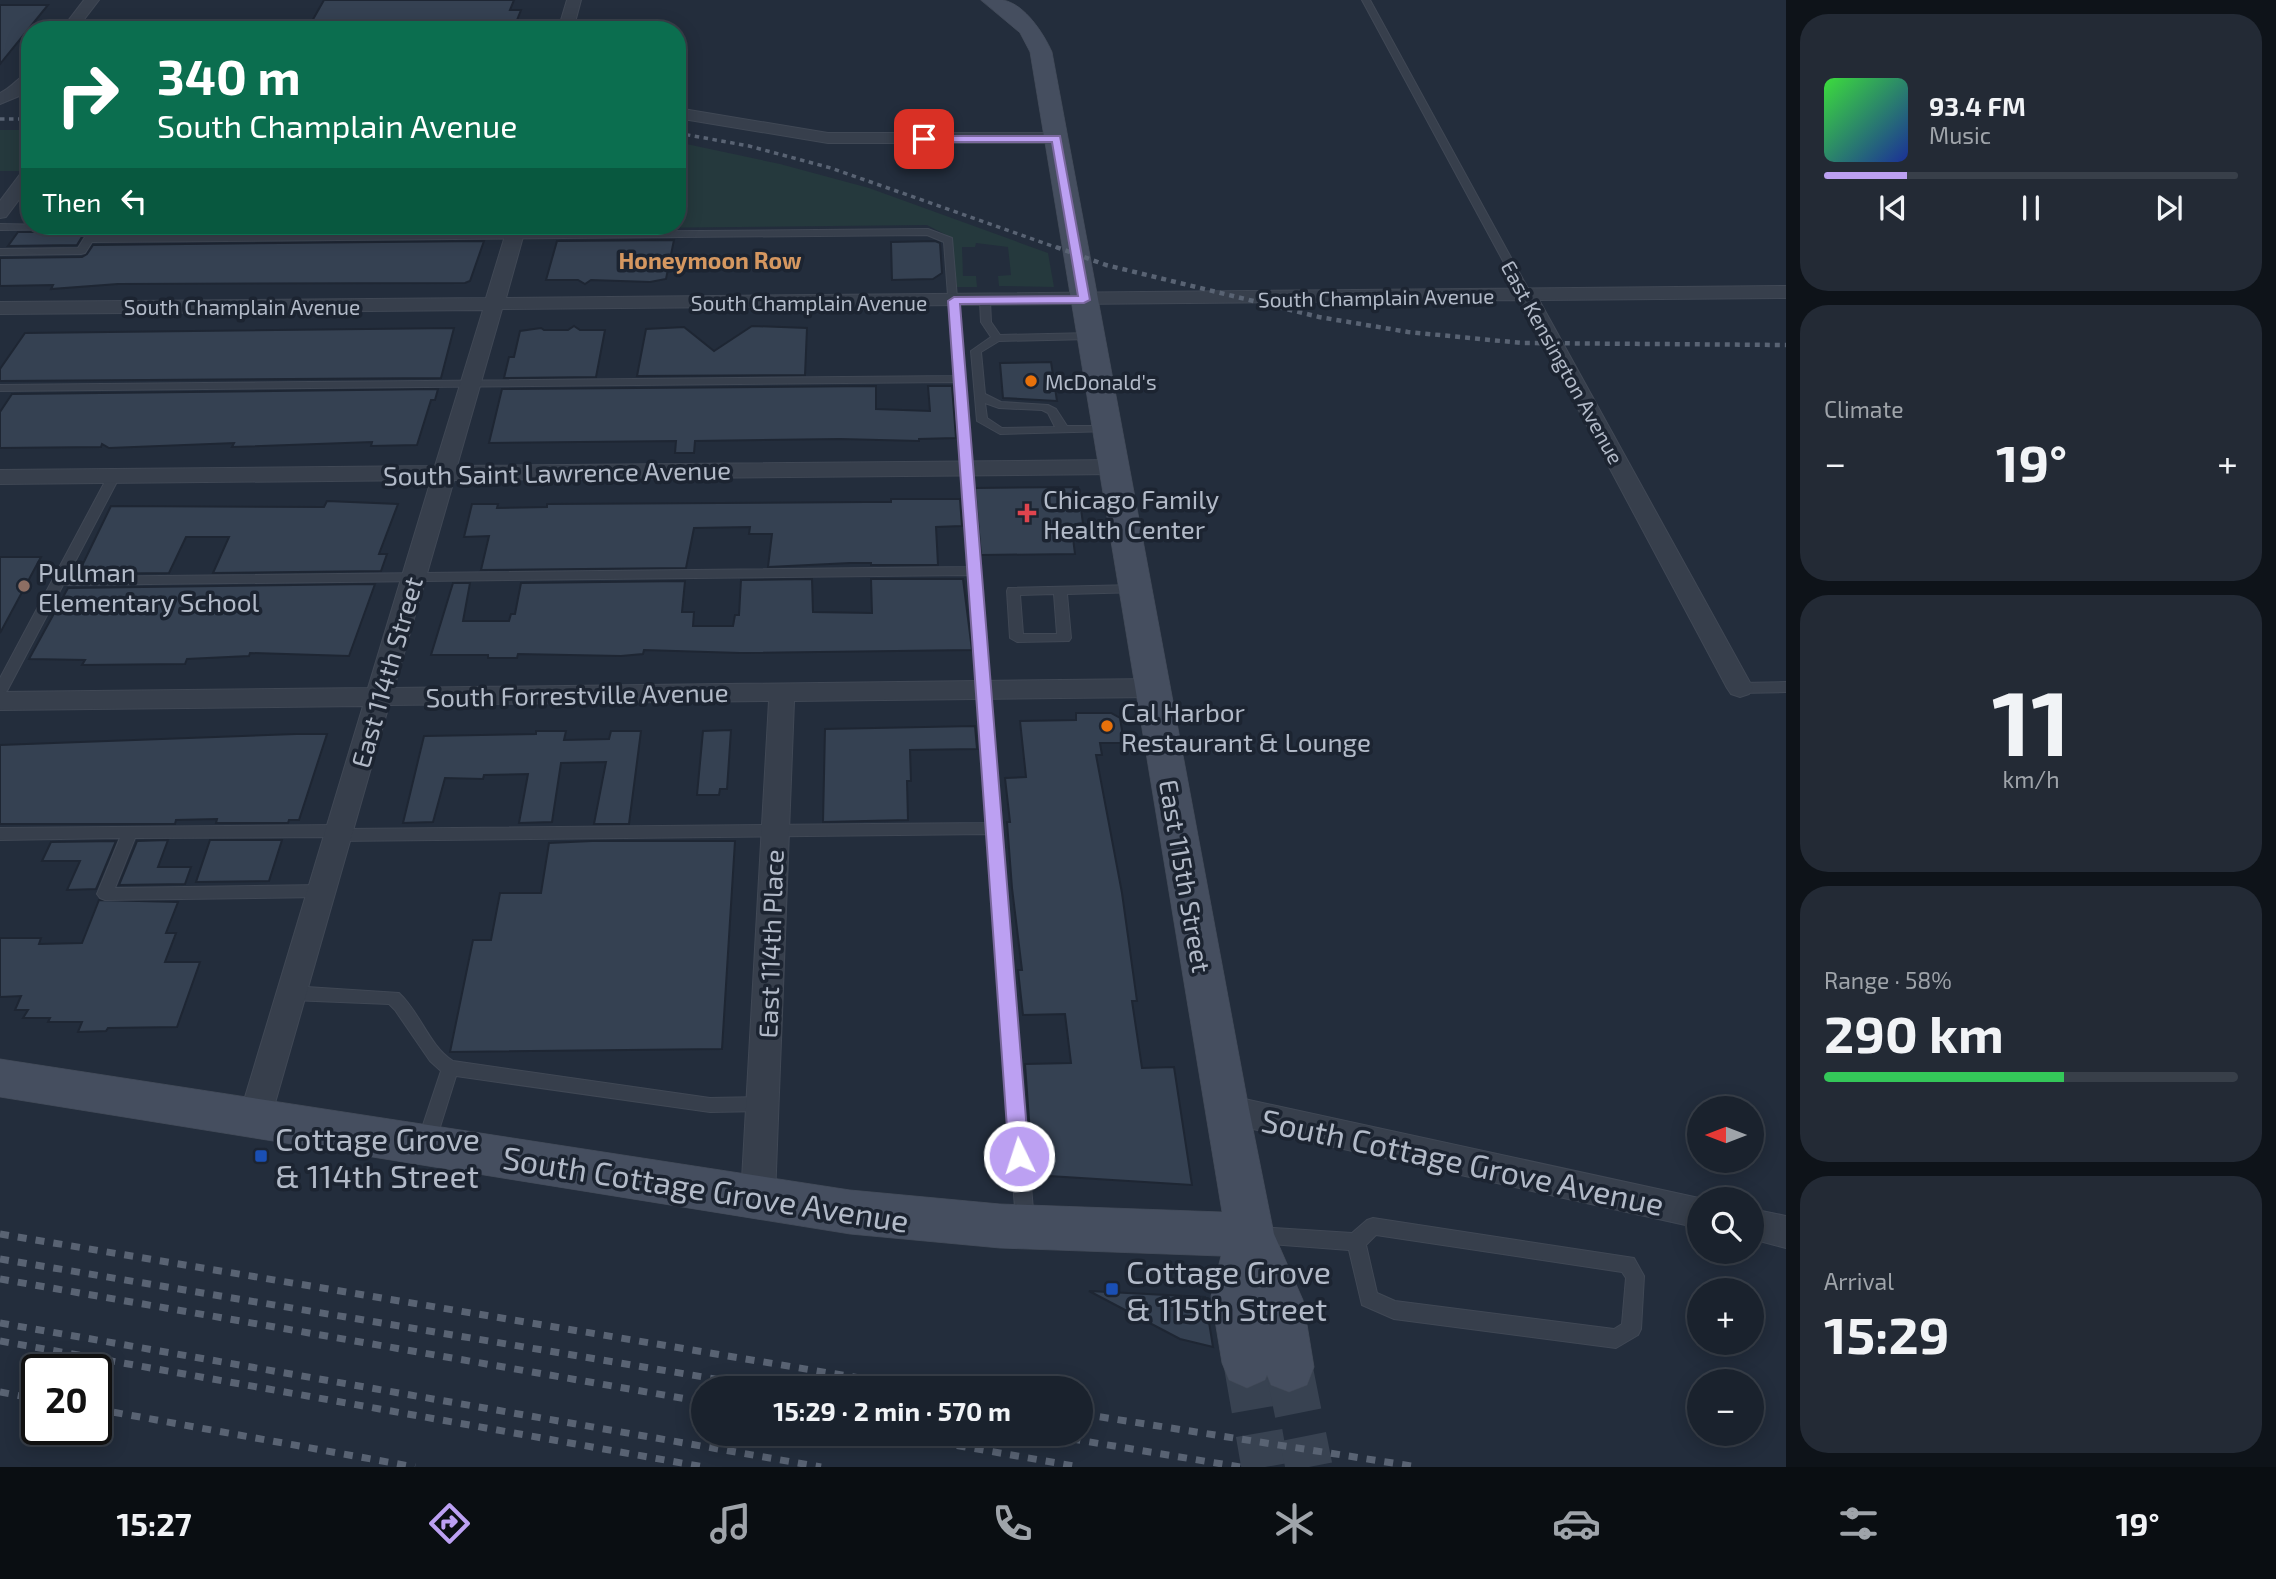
<!DOCTYPE html>
<html lang="en">
<head>
<meta charset="utf-8">
<style>
	body { margin:0; font-family:"Exo 2",sans-serif; background:#232a35; color:#f1f3f6; height:100vh; display:flex; flex-direction:column; font-size:26px; white-space:nowrap }
	* { box-sizing:border-box; margin:0 }
	p { font-size:23px; color:#9fa4aa }
	.icon { flex:none; width:38px; height:38px; fill:none; stroke:currentColor; stroke-width:2; stroke-linecap:round; stroke-linejoin:round }
	.map { position:relative; flex:1; overflow:hidden }
	.details { display:flex; flex-direction:column; gap:14px; padding:14px; background:#0e1319; width:490px }
	.details>* { flex:none }
	.guide { position:absolute; left:21px; top:21px; width:665px; height:214px; border-radius:28px; box-shadow:0 4px 18px #0003,0 0 0 2px #383f49; background:#0b6e4f; color:#fff; overflow:hidden }
	.needle { width:46px; rotate:270deg }
	.buttons { position:absolute; left:1687px; top:1096px; display:grid; gap:14px }
	.buttons a { display:grid; place-items:center; width:77px; height:77px; border-radius:50%; background:#1a222d; box-shadow:0 4px 18px #0003,0 0 0 2px #383f49; font-size:35px }
	.speed { position:absolute; left:21px; top:1354px; display:flex; gap:14px; font-size:35px; font-weight:700; text-align:center }
	.speed>* { display:grid; place-content:center; width:91px; height:91px; border-radius:50%; background:#1a222d; box-shadow:0 4px 18px #0003,0 0 0 2px #383f49; line-height:1 }
	.speed .limit { border:4px solid #111; border-radius:10px; background:#fff; color:#111 }
	.pin { position:absolute; display:grid; place-items:center; width:60px; height:60px; color:#fff; margin:-30px; border-radius:14px; box-shadow:0 4px 10px #0006 }
	.me { position:absolute; width:77px; margin:-38px; rotate:356deg; stroke-linejoin:round; filter:drop-shadow(0 0 5px #0008) }
	.turn { display:flex; align-items:center; gap:24px; height:147px; padding:0 21px; font-size:32px }
	.turn .icon { width:91px; height:91px; stroke-width:2.5 }
	.turn b { display:block; font-size:49px; line-height:60px }
	.then { display:flex; align-items:center; height:66px; padding:0 21px; background:#0003; gap:14px; font-size:26px }
	.big { font-size:52px; font-weight:700; line-height:1.1 }
	.details .card { flex:1; display:flex; flex-direction:column; justify-content:center; gap:10px; min-width:0; padding:0 24px; border-radius:28px; background:#232a35 }
	.details .dial { align-items:center; gap:0 }
	.dial b { font-size:91px; line-height:1 }
	.song { display:flex; align-items:center; gap:21px }
	.cover { width:84px; height:84px; border-radius:10px; background:linear-gradient(135deg,hsl(120 70% 55%),hsl(230 70% 35%)) }
	.played { height:7px; border-radius:4px; background:linear-gradient(90deg,#bca0f2 20%,#383f49 20%) }
	.keys { display:flex; justify-content:space-around; direction:ltr }
	.heat { display:flex; justify-content:space-between; align-items:center; font-size:38px; direction:ltr }
	.charge { height:10px; border-radius:5px; background:linear-gradient(90deg,#34c759 58%,#383f49 0) }
	.trip { position:absolute; left:691px; top:1376px; width:402px; height:70px; border-radius:35px; background:#1a222d; box-shadow:0 4px 18px #0003,0 0 0 2px #383f49; font-weight:700; line-height:70px; text-align:center }
	.tab-bar { display:flex; height:112px; justify-content:space-around; align-items:center; background:#0a0e12; color:#9fa4aa }
	.tab-bar .icon { width:49px; height:49px }
	.tab-bar .selected { color:#bca0f2 }
	.tab-bar b { font-size:32px; color:#f1f3f6 }
	main { display:flex; flex:1; min-height:0 }
	.map>svg:first-child { display:block }
	.green { fill:#25393d }
	.building { fill:#354152; stroke:#1e2633; stroke-width:2 }
	.lines { fill:none; stroke-linecap:round; stroke-linejoin:round }
	.secondary-tunnel { stroke:#384251; stroke-width:47; stroke-dasharray:47 24; stroke-linecap:butt }
	.lane-casing { stroke:#404855; stroke-width:2 }
	.street-casing { stroke:#404855; stroke-width:2 }
	.secondary-casing { stroke:#404855; stroke-width:1 }
	.lane { fill:#373f4c; fill-rule:evenodd }
	.street { fill:#373f4c; fill-rule:evenodd }
	.secondary { fill:#454e5f; fill-rule:evenodd }
	.rail-far2 { stroke:#596373; stroke-width:3.5; stroke-dasharray:4.5 4.5; stroke-linecap:butt }
	.rail-far1 { stroke:#596373; stroke-width:4.5; stroke-dasharray:5 5; stroke-linecap:butt }
	.rail { stroke:#596373; stroke-width:7; stroke-dasharray:9 9; stroke-linecap:butt }
	.route { fill:#bca0f2; stroke:#7a689d; stroke-width:2 }
	.food-dot { fill:#e8710a; stroke:#1c2431; stroke-width:2.5 }
	.health-dot { fill:#e0444e; stroke:#1c2431; stroke-width:2.5 }
	.education-dot { fill:#8d6e63; stroke:#1c2431; stroke-width:2.5 }
	.transit-dot { fill:#1a4fb4; stroke:#1c2431; stroke-width:2.5 }
	.labels { text-anchor:middle; dominant-baseline:central; stroke-width:7; stroke-linejoin:round; paint-order:stroke }
	.far-street-label { font-size:21px; fill:#b2bac8; stroke:#1c2431 }
	.far-poi-label { font-size:21px; fill:#b2bac8; stroke:#1c2431; text-anchor:start }
	.far-neighbourhood-label { font-size:23px; font-weight:bold; fill:#d59760; stroke:#1c2431 }
	.street-label { font-size:26px; fill:#b2bac8; stroke:#1c2431 }
	.poi-label { font-size:26px; fill:#b2bac8; stroke:#1c2431; text-anchor:start }
	.near-poi-label { font-size:32px; fill:#b2bac8; stroke:#1c2431; text-anchor:start }
	.near-street-label { font-size:32px; fill:#b2bac8; stroke:#1c2431 }
</style>
</head>
<body>
<main>
<div class="map">
<svg width="1786" height="1467" viewBox="0 0 1786 1467">
	<rect width="100%" height="100%" fill="#232d3c"/>
	<g class="green">
		<polygon points="0,130 30,130 30,156 19,171 0,171"/>
		<polygon points="677,142 780,164 869,188 1048,253 1054,287 999,286 998,276 1011,275 1008,247 976,243 975,247 962,247 963,276 976,276 977,287 956,287 952,238 927,225 530,229 531,226 677,226"/>
	</g>
	<g class="building">
		<polygon points="324,0 514,0 510,10 521,10 513,30 307,30"/>
		<polygon points="0,5 48,5 0,64"/>
		<polygon points="117,226 478,226 477,230 101,233 102,230 114,230"/>
		<polygon points="18,232 85,232 77,245 8,246"/>
		<polygon points="674,240 666,279 650,282 591,280 585,284 578,280 546,280 557,241"/>
		<polygon points="484,241 470,281 465,283 118,284 51,289 53,285 0,286 0,258 82,257 87,254 93,245"/>
		<polygon points="935,241 940,243 942,273 933,279 892,280 891,242"/>
		<polygon points="574,326 580,330 605,330 596,377 504,378 509,357 514,357 520,331 541,328 544,330 568,330"/>
		<polygon points="752,326 807,328 805,375 637,376 646,329 684,327 714,351"/>
		<polygon points="454,328 441,378 0,381 0,369 25,333"/>
		<polygon points="1051,362 1057,401 1003,398 1000,363"/>
		<polygon points="876,386 876,409 930,411 928,386 952,386 956,438 919,439 919,441 840,439 695,441 694,453 675,453 676,441 489,443 502,389"/>
		<polygon points="438,389 435,400 431,400 417,445 371,446 372,442 232,447 234,443 109,448 102,444 101,447 0,448 0,412 12,394"/>
		<polygon points="1078,487 1085,538 1073,538 1075,554 981,555 975,488"/>
		<polygon points="891,499 960,499 962,526 936,527 938,565 871,565 871,563 850,563 768,567 772,534 749,534 750,527 694,528 686,568 481,570 489,536 464,537 472,504 498,504 497,508 547,507 547,504 866,502 891,502"/>
		<polygon points="327,501 398,504 379,554 387,554 381,571 213,573 229,537 186,537 169,573 78,574 111,506 324,507"/>
		<polygon points="0,557 41,557 0,633"/>
		<polygon points="812,579 813,612 872,613 871,579 963,579 972,650 740,653 644,650 643,654 621,656 518,654 517,658 488,658 488,655 431,655 453,583 470,583 463,621 509,621 511,614 515,614 521,583 685,581 682,612 694,612 693,626 733,626 735,615 739,615 741,580"/>
		<polygon points="375,584 349,656 250,653 249,656 187,659 185,664 82,665 85,660 29,659 68,588"/>
		<polygon points="1076,713 1111,713 1120,718 1124,743 1100,743 1102,755 1096,755 1122,893 1137,1001 1132,1001 1142,1068 1174,1067 1192,1185 1033,1175 1025,1064 1071,1063 1065,1014 1023,1015 1018,970 1022,970 1012,888 1007,822 1010,822 1005,778 1026,777 1020,721 1076,720"/>
		<polygon points="975,726 977,749 910,750 911,781 907,781 908,820 823,822 825,729"/>
		<polygon points="731,730 727,789 720,789 719,795 697,795 703,731"/>
		<polygon points="536,731 566,731 564,740 609,739 611,731 641,731 629,824 594,824 606,762 561,763 552,822 519,823 528,774 484,775 483,779 445,778 433,822 403,823 424,736 536,734"/>
		<polygon points="296,734 327,734 299,820 289,820 288,823 216,823 217,819 176,820 175,824 0,824 0,745"/>
		<polygon points="168,840 158,867 191,867 185,884 119,885 137,841"/>
		<polygon points="210,840 282,840 269,881 196,882"/>
		<polygon points="116,841 96,889 67,890 80,861 42,861 51,842"/>
		<polygon points="592,841 735,841 722,1049 450,1052 473,940 491,940 500,893 541,893 549,843"/>
		<polygon points="99,900 178,902 166,933 176,933 165,962 200,962 177,1027 108,1028 106,1031 78,1032 82,1022 48,1022 50,1018 23,1018 28,1010 15,1010 21,996 0,997 0,938 41,938 39,944 82,943"/>
		<polygon points="1089,1291 1205,1297 1213,1347 1180,1339"/>
	</g>
	<g class="lines">
		<g class="secondary-tunnel">
			<polyline points="1247,1363 1265,1467"/>
			<polyline points="1289,1367 1309,1467"/>
		</g>
		<defs>
			<g id="lane">
				<polygon points="1362,0 1370,0 1532,296 1531,298 1527,299 1522,296"/>
				<polygon points="0,224 102,226 96,236 928,229 952,238 1034,1222 1031,1228 1025,1230 1019,1228 1016,1222 988,834 337,841 330,837 135,838 115,888 321,885 326,887 329,891 326,895 321,897 105,900 100,898 97,894 120,838 0,840 0,828 339,825 345,829 987,823 969,575 63,585 7,691 0,696 0,678 108,476 114,472 120,476 67,577 968,567 954,382 0,391 0,385 954,376 944,242 927,235 92,242 85,253 81,254 0,255 0,249 78,248 90,229 0,230"/>
				<path d="M 985,298 L 990,301 L 991,322 L 1000,335 L 1091,333 L 1096,336 L 1091,339 L 999,341 L 981,352 L 985,394 L 1001,402 L 1048,405 L 1056,409 L 1067,426 L 1108,426 L 1114,429 L 1112,431 L 1000,434 L 977,421 L 971,351 L 991,337 L 981,322 L 980,301 ZM 985,403 L 999,408 L 1042,410 L 1048,413 L 1055,427 L 1002,428 L 987,418 Z"/>
				<path d="M 1135,585 L 1140,586 L 1141,589 L 1140,592 L 1067,594 L 1071,638 L 1069,641 L 1017,642 L 1010,638 L 1007,591 L 1008,588 ZM 1054,594 L 1057,634 L 1023,634 L 1020,595 Z"/>
				<polygon points="1786,682 1786,692 1740,693 1733,688 1740,683"/>
				<path d="M 291,986 L 399,993 C 420,1012 429,1046 453,1061 L 710,1098 L 763,1097 L 769,1099 L 772,1104 L 769,1109 L 763,1111 L 710,1112 L 456,1076 L 435,1143 L 432,1148 L 426,1151 L 420,1148 L 417,1143 L 441,1071 L 430,1061 L 395,1010 L 389,1004 L 291,1000 L 285,998 L 283,993 L 285,988 Z"/>
				<path d="M 1373,1218 L 1634,1258 L 1644,1276 L 1641,1329 L 1638,1335 L 1616,1348 L 1394,1319 L 1362,1305 L 1349,1250 L 1258,1243 L 1252,1241 L 1249,1235 L 1252,1229 L 1258,1227 L 1352,1233 L 1367,1220 ZM 1376,1235 L 1622,1272 L 1626,1278 L 1622,1324 L 1614,1329 L 1395,1301 L 1377,1293 L 1366,1245 Z"/>
			</g>
			<g id="street">
				<polygon points="84,0 99,0 76,30 61,30"/>
				<polygon points="567,0 581,0 573,30 558,30"/>
				<path d="M 30,72 L 30,87 L 24,94 L 0,104 L 0,93 C 12,88 20,75 30,72 Z"/>
				<polygon points="677,108 828,133 1056,133 1064,138 1056,143 828,143 677,118"/>
				<polygon points="30,168 30,185 6,217 0,218 0,201 24,169"/>
				<polygon points="508,226 526,226 506,298 1786,286 1786,298 1539,300 1753,688 1749,694 1740,697 1731,694 1727,688 1520,300 502,309 457,466 1115,460 1123,462 1126,467 1123,472 1115,474 454,480 394,688 1153,679 1162,682 1166,688 1162,694 1153,697 794,701 775,1197 770,1208 758,1212 746,1208 741,1197 769,701 389,705 271,1117 266,1127 255,1131 244,1127 239,1117 363,706 0,710 0,692 368,688 431,480 0,484 0,470 435,466 483,310 0,314 0,302 486,298"/>
				<polygon points="1226,1095 1699,1198 1702,1199 1699,1199 1699,1228 1226,1123 1215,1119 1210,1109 1215,1099"/>
				<polygon points="1752,1209 1786,1216 1786,1248 1752,1239"/>
			</g>
			<path id="secondary" d="M 981,0 C 988,0 996,0 1003,0 C 1025,4 1044,34 1052,52 L 1249,1109 L 1274,1234 L 1303,1300 L 1314,1367 L 1307,1385 L 1289,1392 L 1271,1385 L 1267,1375 L 1265,1380 L 1247,1388 L 1229,1380 L 1222,1363 L 1211,1296 L 1221,1256 L 1000,1248 L 850,1234 L 0,1097 L 0,1059 L 850,1190 L 1000,1204 L 1222,1212 L 1030,52 L 1020,33 Z"/>
		</defs>
		<use href="#lane" class="lane-casing"/>
		<use href="#street" class="street-casing"/>
		<use href="#secondary" class="secondary-casing"/>
		<use href="#lane" class="lane"/>
		<use href="#street" class="street"/>
		<use href="#secondary" class="secondary"/>
		<g class="rail-far2">
			<polyline points="0,119 30,119"/>
			<polyline points="677,133 749,146 831,168 1061,249"/>
		</g>
		<polyline class="rail-far1" points="1056,247 1106,265 1319,317 1408,332 1522,343 1786,345"/>
		<g class="rail">
			<polyline points="0,1234 919,1388"/>
			<polyline points="0,1259 769,1388"/>
			<polyline points="0,1279 704,1402"/>
			<polyline points="0,1323 821,1467"/>
			<polyline points="0,1341 704,1467"/>
			<polyline points="0,1392 37,1399"/>
			<polyline points="96,1409 415,1467"/>
			<polyline points="1082,1414 1418,1467"/>
			<polyline points="886,1433 1080,1467"/>
			<polyline points="1036,1433 1240,1467"/>
		</g>
	</g>
	<polygon class="route" points="1060,136 1090,300 1084,303 960,304 1029,1156 1026,1162 1019,1165 1012,1162 1009,1156 948,301 954,297 1078,296 1052,142 924,142 919,139 924,136"/>
	<g class="food-dot">
		<circle cx="1031" cy="381" r="7"/>
		<circle cx="1107" cy="726" r="7"/>
	</g>
	<path class="health-dot" d="M1023.5 502.5h7v7h7v7h-7v7h-7v-7h-7v-7h7z"/>
	<circle class="education-dot" cx="24" cy="586" r="7"/>
	<g class="transit-dot">
		<rect x="254" y="1149" width="14" height="14" rx="3.5"/>
		<rect x="1105" y="1282" width="14" height="14" rx="3.5"/>
	</g>
	<g class="labels">
		<g class="far-street-label">
			<text transform="translate(1376 297) rotate(-1)">South Champlain Avenue</text>
			<text x="809" y="302">South Champlain Avenue</text>
			<text x="242" y="306">South Champlain Avenue</text>
			<text transform="translate(1563 362) rotate(61)">East Kensington Avenue</text>
		</g>
		<g class="far-poi-label">
			<text x="1045" y="381">McDonald's</text>
		</g>
		<g class="far-neighbourhood-label">
			<text x="710" y="260">Honeymoon Row</text>
		</g>
		<g class="street-label">
			<text transform="translate(557 472) rotate(-1)">South Saint Lawrence Avenue</text>
			<text transform="translate(386 672) rotate(-74)">East 114th Street</text>
			<text transform="translate(577 694) rotate(-1)">South Forrestville Avenue</text>
			<text transform="translate(1186 876) rotate(80)">East 115th Street</text>
			<text transform="translate(770 944) rotate(-88)">East 114th Place</text>
		</g>
		<g class="poi-label">
			<text x="1043" y="498">Chicago Family<tspan x="1043" dy="30">Health Center</tspan></text>
			<text x="38" y="571">Pullman<tspan x="38" dy="30">Elementary School</tspan></text>
			<text x="1121" y="711">Cal Harbor<tspan x="1121" dy="30">Restaurant &amp; Lounge</tspan></text>
		</g>
		<g class="near-poi-label">
			<text x="275" y="1138">Cottage Grove<tspan x="275" dy="37">&amp; 114th Street</tspan></text>
			<text x="1126" y="1271">Cottage Grove<tspan x="1126" dy="37">&amp; 115th Street</tspan></text>
		</g>
		<g class="near-street-label">
			<text transform="translate(1463 1161) rotate(12)">South Cottage Grove Avenue</text>
			<text transform="translate(706 1188) rotate(9)">South Cottage Grove Avenue</text>
		</g>
	</g>
</svg>
<div class="buttons">
<a><svg class="needle" viewBox="-14 -14 28 28"><path d="M0-13l5 13h-10z" fill="#e53935"/><path d="M0 13l5-13h-10z" fill="#9fa4aa"/></svg></a>
<a><svg class="icon" aria-label="search" viewBox="0 0 24 24"><circle cx="10" cy="10" r="6"/><path d="M15 15l6 6"/></svg></a>
<a>+</a>
<a>−</a>
</div>
<div class="speed"><div class="limit">20</div></div>
<div class="pin" style="left:924px;top:139px;background:#d93025"><svg class="icon" aria-label="arrive" viewBox="0 0 24 24"><path d="M6 21V4h12l-3 4 3 4H6"/></svg></div>
<svg class="me" style="left:1019px;top:1156px" viewBox="-20 -20 40 40"><circle r="17" fill="#bca0f2" stroke="#fff" stroke-width="3"/><path d="M0-11L8 9 0 5-8 9z" fill="#fff"/></svg>
<div class="trip">15:29 · 2 min · 570 m</div>
<div class="guide">
<div class="turn"><svg class="icon" aria-label="right" viewBox="0 0 24 24"><path d="M7 20v-9h11M14 6l5 5-5 5"/></svg><div><b>340 m</b>South Champlain Avenue</div></div>
<div class="then">Then<svg class="icon" aria-label="left" viewBox="0 0 24 24"><path d="M17 20v-9H6M10 6l-5 5 5 5"/></svg></div>
</div>
</div>
<section class="details">
<div class="card">
<div class="song"><i class="cover"></i><div><b>93.4 FM</b><p>Music</p></div></div>
<div class="played"></div>
<div class="keys"><svg class="icon" aria-label="previous" viewBox="0 0 24 24"><path d="M18 5L8 12l10 7zM5 5v14"/></svg><svg class="icon" aria-label="pause" viewBox="0 0 24 24"><path d="M8 5v14M16 5v14"/></svg><svg class="icon" aria-label="next" viewBox="0 0 24 24"><path d="M6 5l10 7-10 7zM19 5v14"/></svg></div>
</div>
<div class="card"><p>Climate</p>
<div class="heat"><a>−</a><b class="big">19°</b><a>+</a></div>
</div>
<div class="card dial"><b>11</b><p>km/h</p></div>
<div class="card"><p>Range · 58%</p><b class="big">290 km</b><div class="charge"></div></div>
<div class="card"><p>Arrival</p><b class="big">15:29</b></div>
</section>
</main>
<nav class="tab-bar">
<b>15:27</b>
<svg class="icon selected" aria-label="directions" viewBox="0 0 24 24"><path d="M12 3l9 9-9 9-9-9zM9 14v-3h6M13 9l2 2-2 2"/></svg>
<svg class="icon" aria-label="music" viewBox="0 0 24 24"><path d="M9 18V5l10-2v13"/><circle cx="6" cy="18" r="3"/><circle cx="16" cy="16" r="3"/></svg>
<svg class="icon" aria-label="phone" viewBox="0 0 24 24"><path d="M5 4h4l2 5-3 2q2 4 5 5l2-3 5 2v4C11 20 4 13 5 4z"/></svg>
<svg class="icon" aria-label="climate" viewBox="0 0 24 24"><path d="M12 3v18M4 7l16 10M4 17L20 7"/></svg>
<svg class="icon" aria-label="car" viewBox="0 0 24 24"><path d="M5 17H2v-5l4-1 3-4h7l3 4 3 1v5h-3M9 17h6M6 11h13"/><circle cx="7" cy="17" r="2"/><circle cx="17" cy="17" r="2"/></svg>
<svg class="icon" aria-label="filters" viewBox="0 0 24 24"><path d="M4 7h16M4 17h16"/><circle cx="9" cy="7" r="2"/><circle cx="15" cy="17" r="2"/></svg>
<b>19°</b>
</nav>
</body>
</html>
